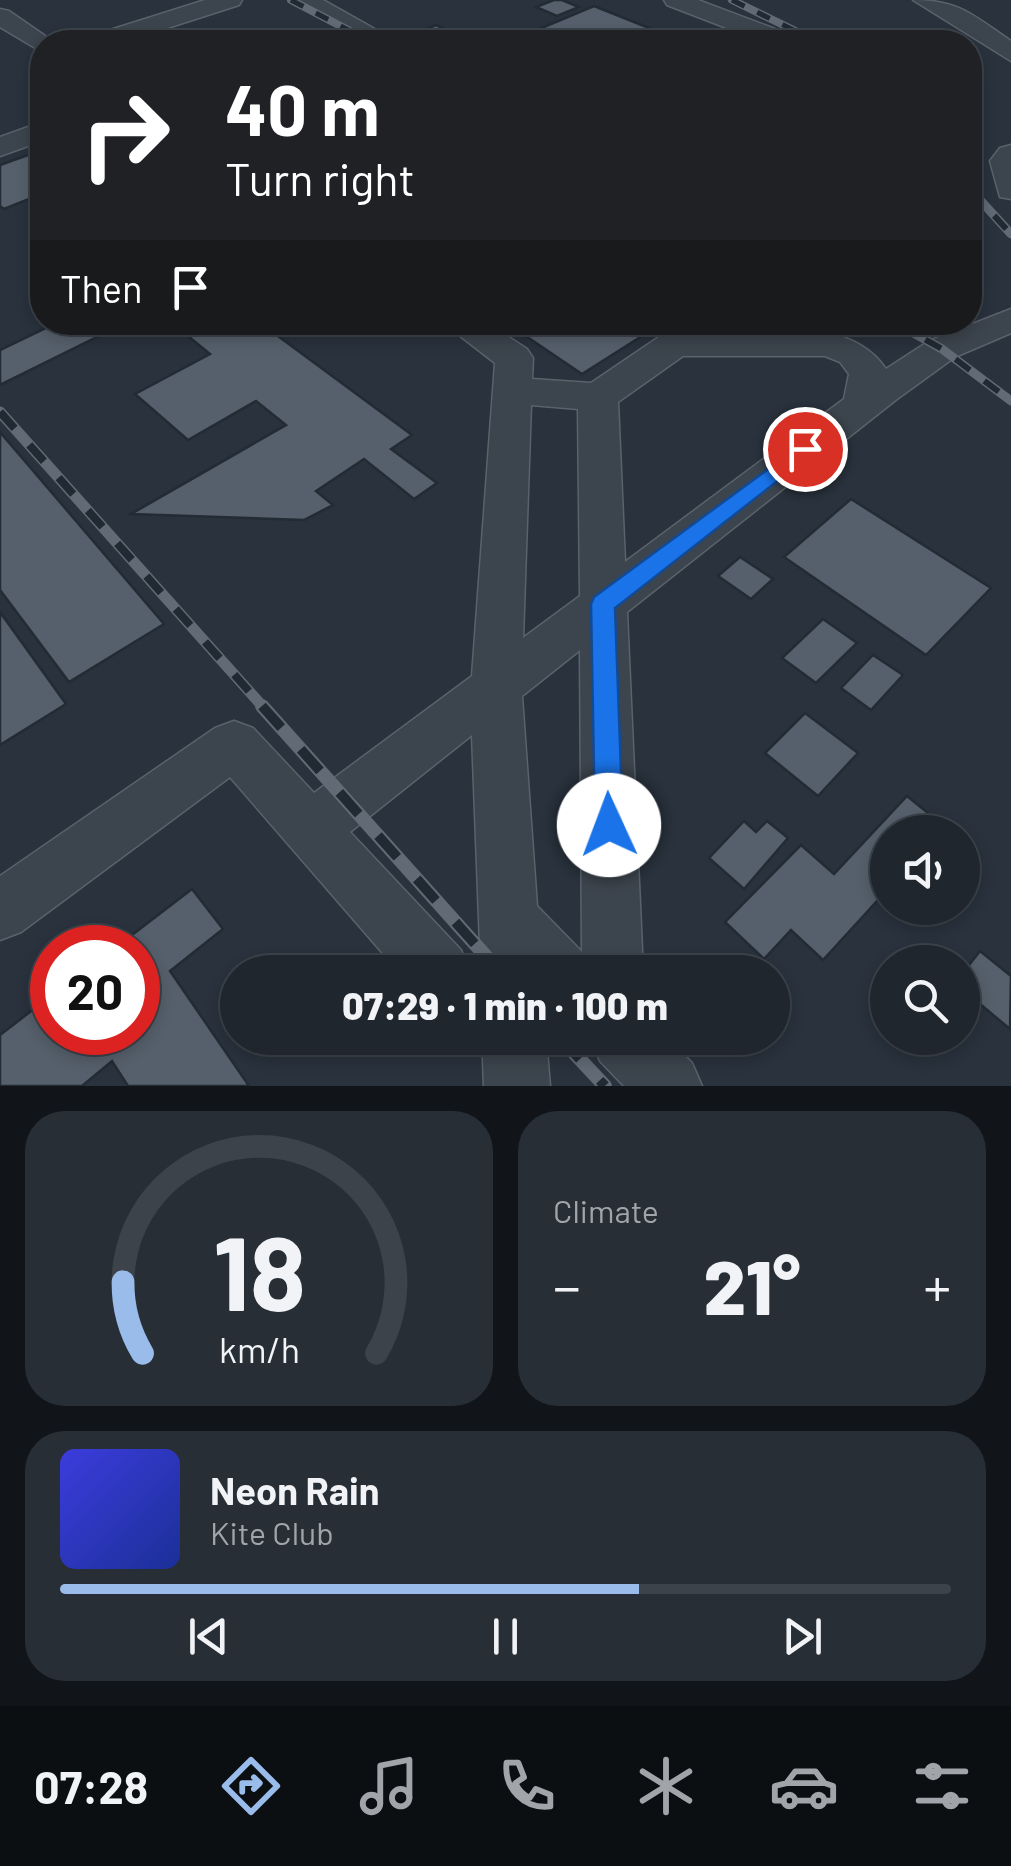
<!DOCTYPE html>
<html lang="en">
<head>
<meta charset="utf-8">
<style>
	body { margin:0; font-family:Barlow,sans-serif; background:#272e36; color:#f1f3f6; height:100vh; display:flex; flex-direction:column; font-size:38px; white-space:nowrap }
	* { box-sizing:border-box; margin:0 }
	p { font-size:32px; color:#a1a5aa }
	.icon { flex:none; width:55px; height:55px; fill:none; stroke:currentColor; stroke-width:2; stroke-linecap:round; stroke-linejoin:round }
	.map { position:relative; height:1086px; overflow:hidden }
	.panel { display:flex; flex-direction:column; gap:25px; padding:25px; background:#111519; flex:1 }
	.panel>* { flex:none }
	.banner { position:absolute; left:30px; top:30px; width:952px; height:305px; border-radius:40px; box-shadow:0 5px 15px #0003,0 0 0 2px #3c434a; background:#202124; color:#fff; overflow:hidden }
	.controls { position:absolute; left:870px; top:815px; display:grid; gap:20px }
	.controls a { display:grid; place-items:center; width:110px; height:110px; border-radius:50%; background:#1f262e; box-shadow:0 5px 15px #0003,0 0 0 2px #3c434a; font-size:50px }
	.speed { position:absolute; left:30px; top:925px; display:flex; gap:20px; font-size:50px; font-weight:700; text-align:center }
	.speed>* { display:grid; place-content:center; width:130px; height:130px; border-radius:50%; background:#1f262e; box-shadow:0 5px 15px #0003,0 0 0 2px #3c434a; line-height:1 }
	.speed .limit { border:15px solid #d22; background:#fff; color:#111 }
	.pin { position:absolute; display:grid; place-items:center; width:85px; height:85px; color:#fff; margin:-42px; border:5px solid #fff; border-radius:50%; box-shadow:0 2px 10px #0007 }
	.me { position:absolute; width:110px; margin:-55px; rotate:358deg; stroke-linejoin:round; filter:drop-shadow(0 0 8px #0008) }
	.turn { display:flex; align-items:center; gap:35px; height:210px; padding:0 30px; font-size:45px }
	.turn .icon { width:130px; height:130px; stroke-width:2.5 }
	.turn b { display:block; font-size:70px; line-height:85px }
	.then { display:flex; align-items:center; height:95px; padding:0 30px; background:#0003; gap:20px; font-size:38px }
	.big { font-size:75px; font-weight:800; line-height:1.1 }
	.panel .tile { flex:1; display:flex; flex-direction:column; justify-content:center; gap:15px; min-width:0; padding:0 35px; border-radius:40px; background:#272e36 }
	.panel .dial { align-items:center; gap:0 }
	.dial svg { height:260px; overflow:visible; fill:none; stroke:#3c434a; stroke-width:7; stroke-linecap:round; text-anchor:middle }
	.dial text { fill:#f1f3f6; stroke:none }
	.song { display:flex; align-items:center; gap:30px }
	.cover { width:120px; height:120px; border-radius:15px; background:linear-gradient(135deg,hsl(240 70% 55%),hsl(230 70% 35%)) }
	.played { height:10px; border-radius:5px; background:linear-gradient(90deg,#9abceb 65%,#3c434a 65%) }
	.keys { display:flex; justify-content:space-around; direction:ltr }
	.heat { display:flex; justify-content:space-between; align-items:center; font-size:55px; direction:ltr }
	.panel .tiles { flex:1; display:grid; gap:25px; grid-template-columns:1fr 1fr }
	.tile:last-child { grid-column:span 2 }
	.trip { position:absolute; left:220px; top:955px; width:570px; height:100px; border-radius:50px; background:#1f262e; box-shadow:0 5px 15px #0003,0 0 0 2px #3c434a; font-weight:800; line-height:100px; text-align:center }
	.menu { display:flex; height:160px; justify-content:space-around; align-items:center; background:#0c0f12; color:#a1a5aa }
	.menu .icon { width:70px; height:70px }
	.menu .selected { color:#9abceb }
	.menu b { font-size:45px; color:#f1f3f6 }
	.map>svg:first-child { display:block }
	.building { fill:#56606c; stroke:#232b34; stroke-width:2.5 }
	.lines { fill:none; stroke-linecap:round; stroke-linejoin:round }
	.minor-casing { stroke:#5a626b; stroke-width:3 }
	.minor { fill:#3c444d; fill-rule:evenodd }
	.rail-far3-casing { stroke:#616a75; stroke-width:8 }
	.rail-far2-casing { stroke:#616a75; stroke-width:9 }
	.rail-far1-casing { stroke:#616a75; stroke-width:11 }
	.rail-casing { stroke:#616a75; stroke-width:14 }
	.rail-far3 { stroke:#212932; stroke-width:5; stroke-dasharray:14; stroke-linecap:butt }
	.rail-far2 { stroke:#212932; stroke-width:6; stroke-dasharray:18; stroke-linecap:butt }
	.rail-far1 { stroke:#212932; stroke-width:8; stroke-dasharray:22; stroke-linecap:butt }
	.rail { stroke:#212932; stroke-width:10; stroke-dasharray:29; stroke-linecap:butt }
	.route { fill:#1a73e8; stroke:#114b97; stroke-width:2.5 }
</style>
</head>
<body>
<div class="map">
<svg width="1011" height="1086" viewBox="0 0 1011 1086">
	<rect width="100%" height="100%" fill="#29323d"/>
	<g class="building">
		<polygon points="554,0 562,0 579,7 557,16 536,7"/>
		<polygon points="594,6 684,42 533,42 520,37"/>
		<polygon points="436,25 473,42 413,42 404,38"/>
		<polygon points="42,150 42,198 39,195 4,209 0,206 0,165"/>
		<polygon points="58,322 127,322 0,385 0,350"/>
		<polygon points="171,322 259,322 412,435 391,449 437,483 414,499 364,459 316,491 333,505 304,520 131,514 286,425 256,401 188,440 135,394 210,354"/>
		<polygon points="505,322 664,322 582,374"/>
		<polygon points="0,432 164,624 69,682 0,590"/>
		<polygon points="851,499 991,588 926,655 784,557"/>
		<polygon points="740,557 773,579 751,599 718,576"/>
		<polygon points="0,612 66,704 0,745"/>
		<polygon points="823,619 857,643 816,683 782,658"/>
		<polygon points="873,655 903,675 871,710 841,688"/>
		<polygon points="805,713 858,753 818,796 765,753"/>
		<polygon points="907,796 944,826 938,832 888,832 888,889 823,960 791,930 764,959 725,922 801,845 834,874"/>
		<polygon points="744,821 756,832 767,821 788,838 744,889 709,858"/>
		<polygon points="192,889 223,929 170,971 249,1086 128,1086 112,1061 82,1086 0,1086 0,1035 52,995 52,1032 138,1032 138,948 115,948"/>
		<polygon points="980,951 1011,976 1010,1029 962,989 962,974"/>
	</g>
	<g class="lines">
		<defs>
			<g id="minor">
				<polygon points="205,0 242,0 239,5 124,42 87,42 91,36"/>
				<polygon points="292,0 323,0 398,42 366,42"/>
				<polygon points="664,0 698,0 794,36 798,42 763,42 667,5"/>
				<path d="M 913,0 C 960,0 974,16 1011,41 L 1011,61 Z"/>
				<polygon points="0,9 9,11 54,42 42,42 42,52 0,27"/>
				<polygon points="42,122 42,141 0,156 0,137"/>
				<polygon points="1011,145 1011,199 1000,197 990,161 1000,148"/>
				<path d="M 1011,309 L 1011,333 L 955,357 L 897,399 L 627,612 L 643,972 L 481,972 L 472,735 L 350,832 L 461,950 L 469,972 L 399,972 L 230,777 L 21,932 L 0,940 L 0,876 L 215,728 L 234,721 L 253,728 L 314,793 L 472,676 L 495,363 L 442,322 L 486,322 L 527,349 L 533,358 L 532,379 L 591,383 L 681,322 L 713,322 L 716,328 L 714,332 C 772,332 849,315 886,369 L 929,341 ZM 683,356 L 825,356 L 840,362 L 849,374 L 844,399 L 625,562 L 618,402 ZM 531,405 L 578,409 L 580,596 L 523,638 ZM 580,650 L 582,952 L 537,906 L 522,696 Z"/>
				<polygon points="482,1038 546,1038 550,1086 484,1086"/>
				<polygon points="591,1038 667,1038 692,1063 702,1086 624,1086 600,1061"/>
			</g>
		</defs>
		<use href="#minor" class="minor-casing"/>
		<use href="#minor" class="minor"/>
		<defs>
			<g id="rail-far3">
				<polyline points="291,0 371,42"/>
				<polyline points="732,0 818,42"/>
			</g>
			<g id="rail-far2">
				<polyline points="970,189 1011,234"/>
				<polyline points="894,322 942,349 1011,401"/>
			</g>
			<polyline id="rail-far1" points="0,412 264,708"/>
			<g id="rail">
				<polyline points="262,706 500,972"/>
				<polyline points="560,1038 605,1086"/>
			</g>
		</defs>
		<use href="#rail-far3" class="rail-far3-casing"/>
		<use href="#rail-far2" class="rail-far2-casing"/>
		<use href="#rail-far1" class="rail-far1-casing"/>
		<use href="#rail" class="rail-casing"/>
		<use href="#rail-far3" class="rail-far3"/>
		<use href="#rail-far2" class="rail-far2"/>
		<use href="#rail-far1" class="rail-far1"/>
		<use href="#rail" class="rail"/>
	</g>
	<polygon class="route" points="805,442 815,449 812,454 615,608 623,825 619,835 609,838 599,835 595,825 591,604 594,597"/>
</svg>
<div class="controls">
<a><svg class="icon" aria-label="sound" viewBox="0 0 24 24"><path d="M4 9h4l5-4v14l-5-4H4zM17 9q2 3 0 6"/></svg></a>
<a><svg class="icon" aria-label="search" viewBox="0 0 24 24"><circle cx="10" cy="10" r="6"/><path d="M15 15l6 6"/></svg></a>
</div>
<div class="speed"><div class="limit">20</div></div>
<div class="pin" style="left:805px;top:449px;background:#d93025"><svg class="icon" aria-label="arrive" viewBox="0 0 24 24"><path d="M6 21V4h12l-3 4 3 4H6"/></svg></div>
<svg class="me" style="left:609px;top:825px" viewBox="-20 -20 40 40"><circle r="19" fill="#fff"/><path d="M0-13L10 11 0 6-10 11z" fill="#1a73e8"/></svg>
<div class="trip">07:29 · 1 min · 100 m</div>
<div class="banner">
<div class="turn"><svg class="icon" aria-label="right" viewBox="0 0 24 24"><path d="M7 20v-9h11M14 6l5 5-5 5"/></svg><div><b>40 m</b>Turn right</div></div>
<div class="then">Then<svg class="icon" aria-label="arrive" viewBox="0 0 24 24"><path d="M6 21V4h12l-3 4 3 4H6"/></svg></div>
</div>
</div>
<section class="panel">
<div class="tiles">
<div class="tile dial"><svg viewBox="0 0 100 80">
<path d="M14 69A42 42 0 1 1 86 69"/>
<path d="M14 69A42 42 0 0 1 8 47" stroke="#9abceb"/>
<text x="50" y="56" font-size="32" font-weight="700">18</text>
<text x="50" y="72" font-size="11">km/h</text>
</svg></div>
<div class="tile"><p>Climate</p>
<div class="heat"><a>−</a><b class="big">21°</b><a>+</a></div>
</div>
<div class="tile">
<div class="song"><i class="cover"></i><div><b>Neon Rain</b><p>Kite Club</p></div></div>
<div class="played"></div>
<div class="keys"><svg class="icon" aria-label="previous" viewBox="0 0 24 24"><path d="M18 5L8 12l10 7zM5 5v14"/></svg><svg class="icon" aria-label="pause" viewBox="0 0 24 24"><path d="M8 5v14M16 5v14"/></svg><svg class="icon" aria-label="next" viewBox="0 0 24 24"><path d="M6 5l10 7-10 7zM19 5v14"/></svg></div>
</div>
</div>
</section>
<nav class="menu">
<b>07:28</b>
<svg class="icon selected" aria-label="directions" viewBox="0 0 24 24"><path d="M12 3l9 9-9 9-9-9zM9 14v-3h6M13 9l2 2-2 2"/></svg>
<svg class="icon" aria-label="music" viewBox="0 0 24 24"><path d="M9 18V5l10-2v13"/><circle cx="6" cy="18" r="3"/><circle cx="16" cy="16" r="3"/></svg>
<svg class="icon" aria-label="phone" viewBox="0 0 24 24"><path d="M5 4h4l2 5-3 2q2 4 5 5l2-3 5 2v4C11 20 4 13 5 4z"/></svg>
<svg class="icon" aria-label="climate" viewBox="0 0 24 24"><path d="M12 3v18M4 7l16 10M4 17L20 7"/></svg>
<svg class="icon" aria-label="car" viewBox="0 0 24 24"><path d="M5 17H2v-5l4-1 3-4h7l3 4 3 1v5h-3M9 17h6M6 11h13"/><circle cx="7" cy="17" r="2"/><circle cx="17" cy="17" r="2"/></svg>
<svg class="icon" aria-label="filters" viewBox="0 0 24 24"><path d="M4 7h16M4 17h16"/><circle cx="9" cy="7" r="2"/><circle cx="15" cy="17" r="2"/></svg>
</nav>
</body>
</html>
